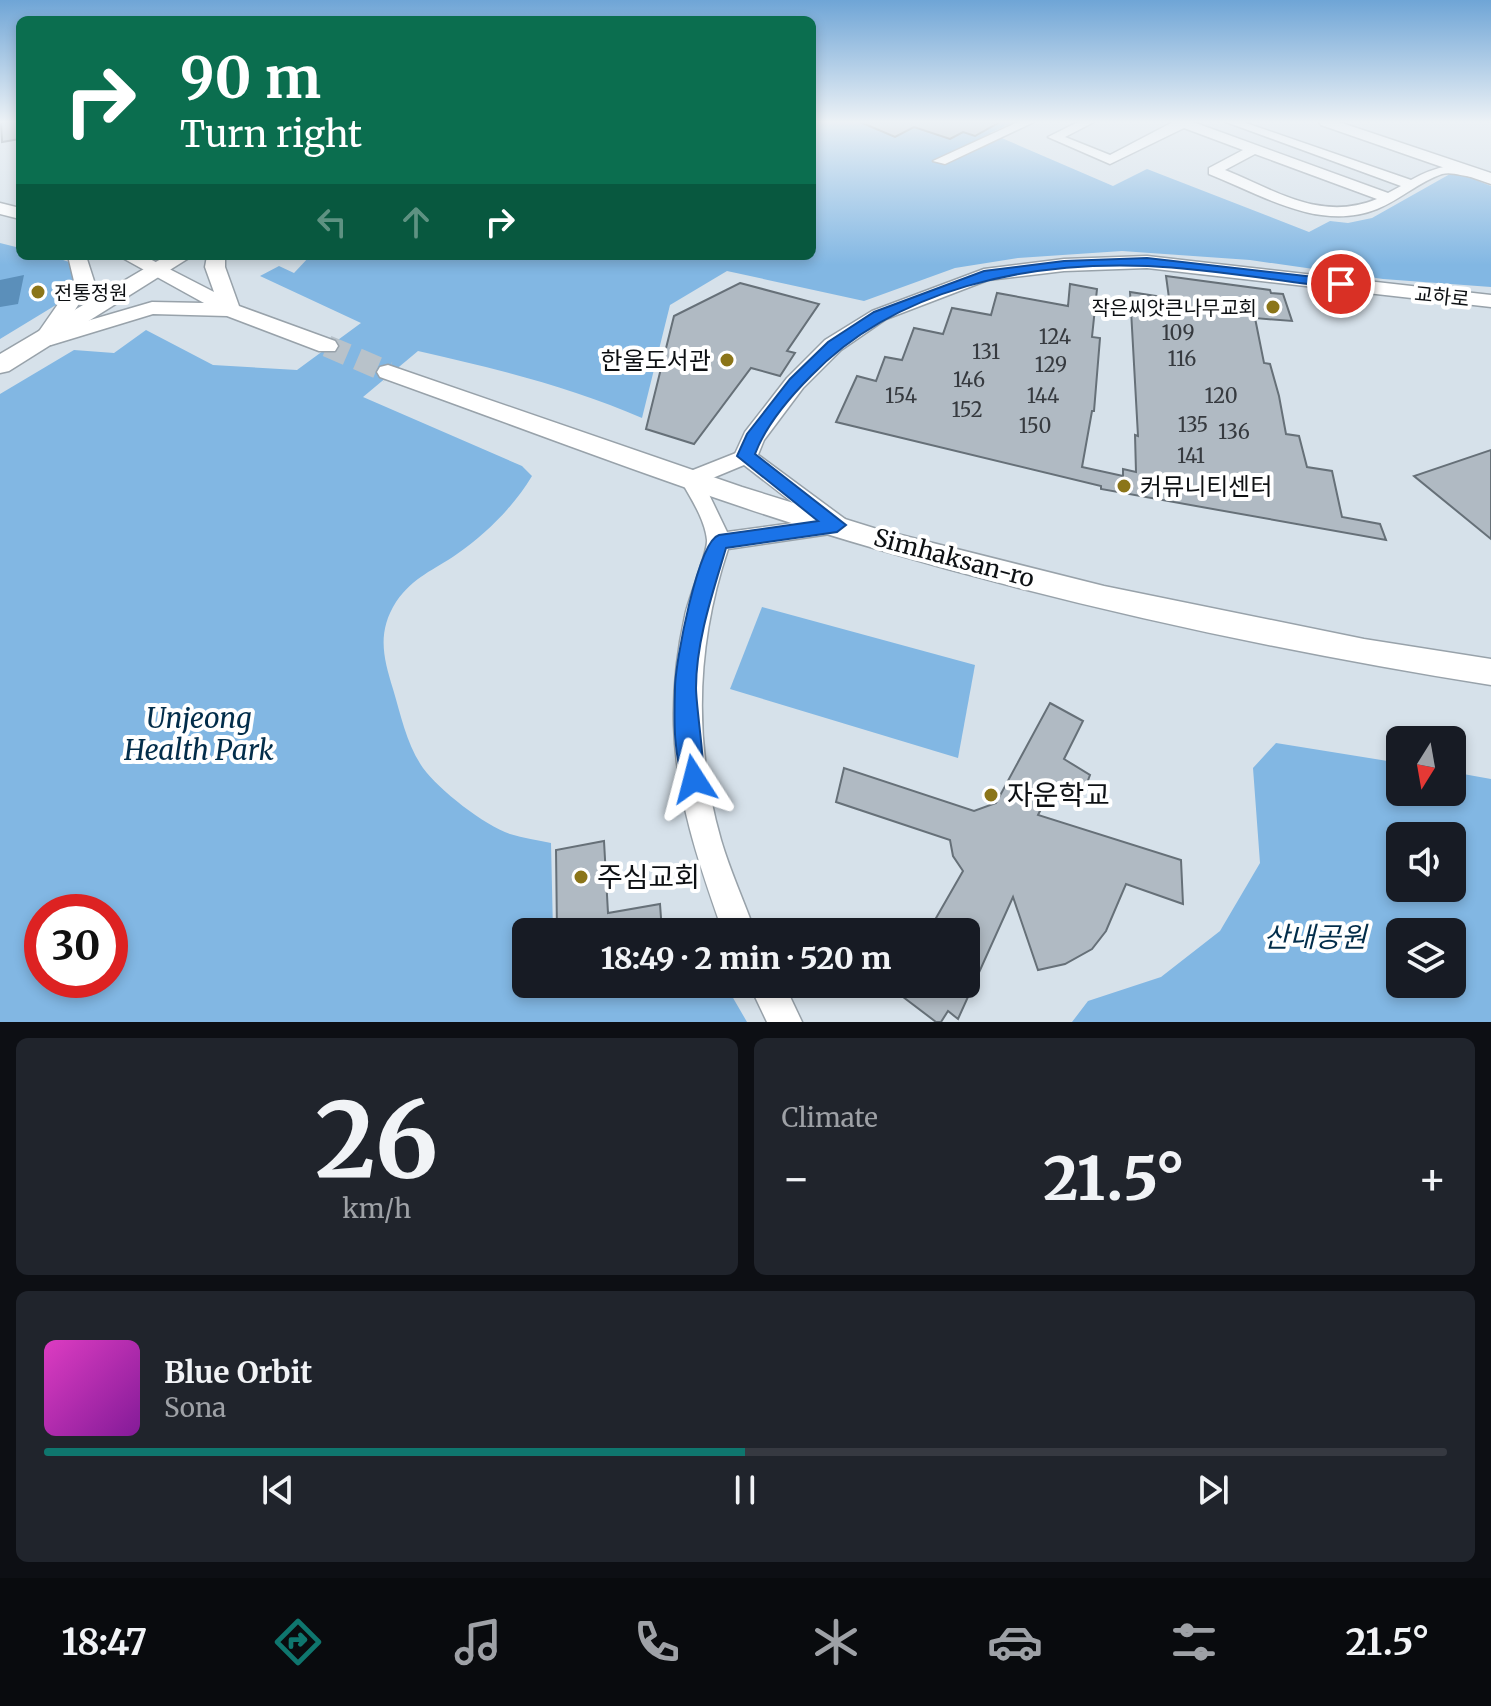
<!DOCTYPE html>
<html lang="en">
<head>
<meta charset="utf-8">
<style>
	body { margin:0; font-family:Merriweather,"Noto Sans KR",serif; background:#20242c; color:#f1f3f6; height:100vh; display:flex; flex-direction:column; font-size:30px; white-space:nowrap }
	* { box-sizing:border-box; margin:0 }
	p { font-size:26px; color:#9ea1a6 }
	.icon { flex:none; width:44px; height:44px; fill:none; stroke:currentColor; stroke-width:2; stroke-linecap:round; stroke-linejoin:round }
	.map { position:relative; height:1022px; overflow:hidden }
	.sheet { display:flex; flex-direction:column; gap:16px; padding:16px; background:#0d0f14; flex:1 }
	.sheet>* { flex:none }
	.hud { position:absolute; left:16px; top:16px; width:800px; height:244px; border-radius:12px; box-shadow:0 4px 12px #0003; background:#0b6e4f; color:#fff; overflow:hidden }
	.needle { width:52px; rotate:191deg }
	.buttons { position:absolute; left:1386px; top:726px; display:grid; gap:16px }
	.buttons a { display:grid; place-items:center; width:80px; height:80px; border-radius:12px; background:#171b24; box-shadow:0 4px 12px #0003; font-size:40px }
	.speed { position:absolute; left:24px; top:894px; display:flex; gap:16px; font-size:40px; font-weight:700; text-align:center }
	.speed>* { display:grid; place-content:center; width:104px; height:104px; border-radius:50%; background:#171b24; box-shadow:0 4px 12px #0003; line-height:1 }
	.speed .limit { border:12px solid #d22; background:#fff; color:#111 }
	.pin { position:absolute; display:grid; place-items:center; width:68px; height:68px; color:#fff; margin:-34px; border:4px solid #fff; border-radius:50%; box-shadow:0 2px 8px #0007 }
	.me { position:absolute; width:88px; margin:-44px; rotate:351deg; stroke-linejoin:round; filter:drop-shadow(0 0 6px #0008) }
	.turn { display:flex; align-items:center; gap:28px; height:168px; padding:0 32px; font-size:36px }
	.turn .icon { width:104px; height:104px; stroke-width:2.5 }
	.turn b { display:block; font-size:56px; line-height:68px }
	.lanes { display:flex; align-items:center; height:76px; padding:0 32px; background:#0003; justify-content:center; gap:40px; direction:ltr }
	.lanes .off { opacity:.35 }
	.big { font-size:60px; font-weight:800; line-height:1.1 }
	.sheet .card { flex:1; display:flex; flex-direction:column; justify-content:center; gap:12px; min-width:0; padding:0 28px; border-radius:12px; background:#20242c }
	.sheet .dial { align-items:center; gap:0 }
	.dial b { font-size:104px; line-height:1 }
	.song { display:flex; align-items:center; gap:24px }
	.cover { width:96px; height:96px; border-radius:12px; background:linear-gradient(135deg,hsl(310 70% 55%),hsl(290 70% 35%)) }
	.played { height:8px; border-radius:4px; background:linear-gradient(90deg,#0f766e 50%,#363941 50%) }
	.keys { display:flex; justify-content:space-around; direction:ltr }
	.heat { display:flex; justify-content:space-between; align-items:center; font-size:44px; direction:ltr }
	.sheet .tiles { flex:1; display:grid; gap:16px; grid-template-columns:1fr 1fr }
	.card:last-child { grid-column:span 2 }
	.trip { position:absolute; left:512px; top:918px; width:468px; height:80px; border-radius:12px; background:#171b24; box-shadow:0 4px 12px #0003; font-weight:800; line-height:80px; text-align:center }
	.tab-bar { display:flex; height:128px; justify-content:space-around; align-items:center; background:#090b0e; color:#9ea1a6 }
	.tab-bar .icon { width:56px; height:56px }
	.tab-bar .selected { color:#0f766e }
	.tab-bar b { font-size:36px; color:#f1f3f6 }
	.map>svg:first-child { display:block }
	.green { fill:#82b7e3; fill-rule:evenodd }
	.water { fill:#5b8fba }
	.building { fill:#b0bac3; stroke:#667078; stroke-width:2 }
	.lines { fill:none; stroke-linecap:round; stroke-linejoin:round }
	.tertiary-tunnel { stroke:#b8c2ca; stroke-width:22; stroke-dasharray:22 11; stroke-linecap:butt }
	.minor-casing { stroke:#98a2aa; stroke-width:3 }
	.tertiary-casing { stroke:#98a2aa; stroke-width:3 }
	.secondary-casing { stroke:#98a2aa; stroke-width:3 }
	.minor { fill:#fff; fill-rule:evenodd }
	.tertiary { fill:#fff; fill-rule:evenodd }
	.secondary { fill:#fff; fill-rule:evenodd }
	.route { fill:#1a73e8; stroke:#114b97; stroke-width:2 }
	.poi-dot { fill:#8b7519; stroke:#fff; stroke-width:3 }
	.labels { text-anchor:middle; dominant-baseline:central; stroke-width:8; stroke-linejoin:round; paint-order:stroke }
	.far-poi-label { font-size:20px; fill:#0d1013; stroke:#fff; text-anchor:start }
	.far-street-label { font-size:20px; fill:#0d1013; stroke:#fff }
	.number-label { font-size:20px; fill:#363a3f }
	.poi-label { font-size:24px; fill:#0d1013; stroke:#fff; text-anchor:end }
	.street-label { font-size:24px; fill:#0d1013; stroke:#fff }
	.near-park-label { font-size:28px; font-style:italic; fill:#022d4a; stroke:#fff }
	.near-poi-label { font-size:28px; fill:#0d1013; stroke:#fff; text-anchor:start }
</style>
</head>
<body>
<div class="map">
<svg width="1491" height="1022" viewBox="0 0 1491 1022">
	<rect width="100%" height="100%" fill="#d6e1ea"/>
	<g class="green">
		<path d="M 812,122 L 1014,122 L 990,133 L 1113,186 L 1147,169 L 1309,232 L 1330,221 L 1348,223 L 1372,218 L 1450,174 L 1461,174 L 1491,186 L 1491,287 L 1383,279 L 1250,260 L 1122,251 L 1018,258 L 955,268 L 864,301 L 727,271 L 670,305 L 642,418 C 571,387 493,368 418,351 L 363,397 L 522,466 L 532,476 C 514,506 487,533 457,554 C 434,570 413,577 396,602 C 377,632 383,657 393,689 C 401,716 407,745 423,768 C 439,790 484,825 510,834 C 523,838 538,840 551,843 L 553,932 L 526,932 L 526,984 L 725,984 L 747,1022 L 0,1022 L 0,394 L 74,350 L 114,353 L 146,330 L 213,365 L 297,370 L 361,323 L 260,276 L 279,266 L 294,273 L 310,256 L 812,256 ZM 42,912 L 110,912 L 110,980 L 42,980 Z"/>
		<polygon points="0,243 20,248 20,256 51,256 78,265 74,294 0,339"/>
		<polygon points="762,607 975,665 958,758 730,689"/>
		<path d="M 1276,743 L 1400,763 L 1400,792 L 1452,792 L 1452,772 L 1491,779 L 1491,1022 L 1072,1022 L 1088,1001 L 1161,977 L 1220,931 L 1260,863 L 1253,768 ZM 1400,836 L 1452,836 L 1452,888 L 1400,888 ZM 1400,932 L 1452,932 L 1452,984 L 1400,984 Z"/>
	</g>
	<polygon class="water" points="24,275 18,304 0,307 0,280"/>
	<g class="building">
		<polygon points="1,122 20,122 20,139 2,142"/>
		<polygon points="860,122 1000,122 975,136 963,132 950,139 914,127 895,137"/>
		<polygon points="1166,276 1270,290 1271,293 1283,294 1292,321 1255,318 1264,363 1270,364 1279,396 1286,434 1299,436 1307,467 1332,471 1342,517 1380,524 1386,540 1101,489 1101,486 836,422 857,376 876,381 885,357 902,360 914,328 943,334 952,308 991,315 997,293 1068,306 1070,284 1097,289 1092,337 1100,338 1094,411 1092,411 1082,467 1123,476 1123,469 1136,472 1135,435 1138,436 1130,292 1169,298"/>
		<polygon points="740,283 819,304 787,351 795,353 780,376 751,368 694,444 646,429 674,316"/>
		<polygon points="1491,450 1491,539 1414,476"/>
		<polygon points="1050,703 1083,721 1064,759 1090,775 1081,799 1054,783 1038,815 1181,860 1183,904 1126,884 1106,931 1092,949 1065,964 1038,970 1013,897 958,1019 948,1011 941,1022 936,1022 886,984 966,984 966,932 928,932 963,871 953,856 950,840 836,802 844,768 974,811 996,803"/>
		<polygon points="604,841 608,913 660,904 662,932 557,932 556,850"/>
	</g>
	<g class="lines">
		<polyline class="tertiary-tunnel" points="327,346 388,372"/>
		<defs>
			<g id="minor">
				<polygon points="1018,122 1034,122 945,164 933,161"/>
				<path d="M 1078,122 L 1094,122 L 1065,137 L 1110,155 L 1173,122 L 1193,122 L 1388,193 L 1401,186 L 1226,122 L 1243,122 L 1411,180 C 1432,168 1461,158 1483,173 C 1471,182 1456,170 1442,174 C 1420,181 1400,200 1377,209 C 1320,232 1262,195 1209,174 L 1209,168 L 1243,150 L 1184,128 L 1110,164 L 1048,137 ZM 1255,154 L 1377,199 C 1321,222 1277,191 1225,170 Z"/>
				<path d="M 746,449 L 753,451 L 845,519 L 848,525 L 845,531 L 837,533 L 728,549 C 696,645 693,742 721,840 C 730,871 744,901 755,932 L 723,932 C 699,864 676,798 674,725 C 673,689 677,652 685,616 C 688,599 708,553 707,540 C 705,519 690,497 680,479 L 683,474 ZM 744,465 L 815,520 L 727,532 L 703,482 Z"/>
				<polygon points="749,984 784,984 802,1022 767,1022"/>
			</g>
			<g id="tertiary">
				<polygon points="1319,122 1339,122 1491,173 1491,184 1321,125"/>
				<polygon points="0,203 20,208 20,219 0,214"/>
				<polygon points="68,256 86,256 94,281 63,328 152,302 204,303 119,256 144,256 214,292 205,267 207,256 225,256 225,267 239,306 335,341 338,346 335,351 319,351 227,316 153,314 51,345 37,345 33,340 74,281"/>
				<polygon points="1147,256 1491,295 1491,307 1147,268 1064,271 988,280 886,319 841,350 803,388 764,440 755,462 746,465 737,462 734,456 745,432 787,378 825,340 872,311 984,269 1064,259"/>
				<path d="M 388,365 L 742,487 L 877,529 L 1104,586 L 1364,639 L 1491,659 L 1491,685 C 1284,652 1079,608 877,549 C 709,501 545,436 380,377 L 377,372 L 380,367 Z"/>
			</g>
			<polygon id="secondary" points="166,256 192,256 9,371 0,373 0,354"/>
		</defs>
		<use href="#minor" class="minor-casing"/>
		<use href="#tertiary" class="tertiary-casing"/>
		<use href="#secondary" class="secondary-casing"/>
		<use href="#minor" class="minor"/>
		<use href="#tertiary" class="tertiary"/>
		<use href="#secondary" class="secondary"/>
	</g>
	<linearGradient id="sky" x2="0" y2="1"><stop stop-color="#6fa5d6"/><stop offset="0.46" stop-color="#edf2f6"/><stop offset="1" stop-color="#edf2f6" stop-opacity="0"/></linearGradient>
	<rect width="1491" height="265" fill="url(#sky)"/>
	<path class="route" d="M 1147,258 L 1341,280 L 1348,284 L 1341,288 C 1277,281 1212,269 1148,266 C 1029,261 896,288 811,376 C 790,397 766,425 755,454 L 846,525 L 837,532 L 726,548 C 713,592 696,641 696,688 C 696,707 707,776 703,787 L 694,790 L 686,787 C 673,758 674,719 675,688 C 675,663 698,541 719,535 L 818,521 L 737,456 L 747,434 L 790,379 L 828,342 L 874,312 L 984,271 L 1064,261 Z"/>
	<g class="poi-dot">
		<circle cx="38" cy="292" r="8"/>
		<circle cx="1273" cy="307" r="8"/>
		<circle cx="727" cy="360" r="8"/>
		<circle cx="1124" cy="486" r="8"/>
		<circle cx="991" cy="795" r="8"/>
		<circle cx="581" cy="877" r="8"/>
	</g>
	<g class="labels">
		<g class="far-poi-label">
			<text x="54" y="292">전통정원</text>
			<text x="1257" y="307" text-anchor="end">작은씨앗큰나무교회</text>
		</g>
		<g class="far-street-label">
			<text transform="translate(1442 296) rotate(6)">교하로</text>
		</g>
		<g class="number-label">
			<text x="1178" y="332">109</text>
			<text x="1055" y="336">124</text>
			<text x="986" y="351">131</text>
			<text x="1182" y="358">116</text>
			<text x="1051" y="364">129</text>
			<text x="969" y="379">146</text>
			<text x="901" y="395">154</text>
			<text x="1043" y="395">144</text>
			<text x="1221" y="395">120</text>
			<text x="967" y="409">152</text>
			<text x="1193" y="424">135</text>
			<text x="1035" y="425">150</text>
			<text x="1234" y="431">136</text>
			<text x="1191" y="455">141</text>
		</g>
		<g class="poi-label">
			<text x="711" y="360">한울도서관</text>
			<text x="1140" y="486" text-anchor="start">커뮤니티센터</text>
		</g>
		<g class="street-label">
			<text transform="translate(954 558) rotate(15)">Simhaksan-ro</text>
		</g>
		<g class="near-park-label">
			<text x="199" y="718">Unjeong<tspan x="199" dy="32">Health Park</tspan></text>
			<text x="1315" y="937">산내공원</text>
		</g>
		<g class="near-poi-label">
			<text x="1007" y="795">자운학교</text>
			<text x="597" y="877">주심교회</text>
		</g>
	</g>
</svg>
<div class="buttons">
<a><svg class="needle" viewBox="-14 -14 28 28"><path d="M0-13l5 13h-10z" fill="#e53935"/><path d="M0 13l5-13h-10z" fill="#9ea1a6"/></svg></a>
<a><svg class="icon" aria-label="sound" viewBox="0 0 24 24"><path d="M4 9h4l5-4v14l-5-4H4zM17 9q2 3 0 6"/></svg></a>
<a><svg class="icon" aria-label="layers" viewBox="0 0 24 24"><path d="M12 4l9 5-9 5-9-5zM3 14l9 5 9-5"/></svg></a>
</div>
<div class="speed"><div class="limit">30</div></div>
<div class="pin" style="left:1341px;top:284px;background:#d93025"><svg class="icon" aria-label="arrive" viewBox="0 0 24 24"><path d="M6 21V4h12l-3 4 3 4H6"/></svg></div>
<svg class="me" style="left:694px;top:779px" viewBox="-20 -20 40 40"><path d="M0-17L14 15 0 8-14 15z" fill="#1a73e8" stroke="#fff" stroke-width="4"/></svg>
<div class="trip">18:49 · 2 min · 520 m</div>
<div class="hud">
<div class="turn"><svg class="icon" aria-label="right" viewBox="0 0 24 24"><path d="M7 20v-9h11M14 6l5 5-5 5"/></svg><div><b>90 m</b>Turn right</div></div>
<div class="lanes"><svg class="icon off" aria-label="left" viewBox="0 0 24 24"><path d="M17 20v-9H6M10 6l-5 5 5 5"/></svg><svg class="icon off" aria-label="ahead" viewBox="0 0 24 24"><path d="M12 20V5M6 11l6-6 6 6"/></svg><svg class="icon" aria-label="right" viewBox="0 0 24 24"><path d="M7 20v-9h11M14 6l5 5-5 5"/></svg></div>
</div>
</div>
<section class="sheet">
<div class="tiles">
<div class="card dial"><b>26</b><p>km/h</p></div>
<div class="card"><p>Climate</p>
<div class="heat"><a>−</a><b class="big">21.5°</b><a>+</a></div>
</div>
<div class="card">
<div class="song"><i class="cover"></i><div><b>Blue Orbit</b><p>Sona</p></div></div>
<div class="played"></div>
<div class="keys"><svg class="icon" aria-label="previous" viewBox="0 0 24 24"><path d="M18 5L8 12l10 7zM5 5v14"/></svg><svg class="icon" aria-label="pause" viewBox="0 0 24 24"><path d="M8 5v14M16 5v14"/></svg><svg class="icon" aria-label="next" viewBox="0 0 24 24"><path d="M6 5l10 7-10 7zM19 5v14"/></svg></div>
</div>
</div>
</section>
<nav class="tab-bar">
<b>18:47</b>
<svg class="icon selected" aria-label="directions" viewBox="0 0 24 24"><path d="M12 3l9 9-9 9-9-9zM9 14v-3h6M13 9l2 2-2 2"/></svg>
<svg class="icon" aria-label="music" viewBox="0 0 24 24"><path d="M9 18V5l10-2v13"/><circle cx="6" cy="18" r="3"/><circle cx="16" cy="16" r="3"/></svg>
<svg class="icon" aria-label="phone" viewBox="0 0 24 24"><path d="M5 4h4l2 5-3 2q2 4 5 5l2-3 5 2v4C11 20 4 13 5 4z"/></svg>
<svg class="icon" aria-label="climate" viewBox="0 0 24 24"><path d="M12 3v18M4 7l16 10M4 17L20 7"/></svg>
<svg class="icon" aria-label="car" viewBox="0 0 24 24"><path d="M5 17H2v-5l4-1 3-4h7l3 4 3 1v5h-3M9 17h6M6 11h13"/><circle cx="7" cy="17" r="2"/><circle cx="17" cy="17" r="2"/></svg>
<svg class="icon" aria-label="filters" viewBox="0 0 24 24"><path d="M4 7h16M4 17h16"/><circle cx="9" cy="7" r="2"/><circle cx="15" cy="17" r="2"/></svg>
<b>21.5°</b>
</nav>
</body>
</html>
